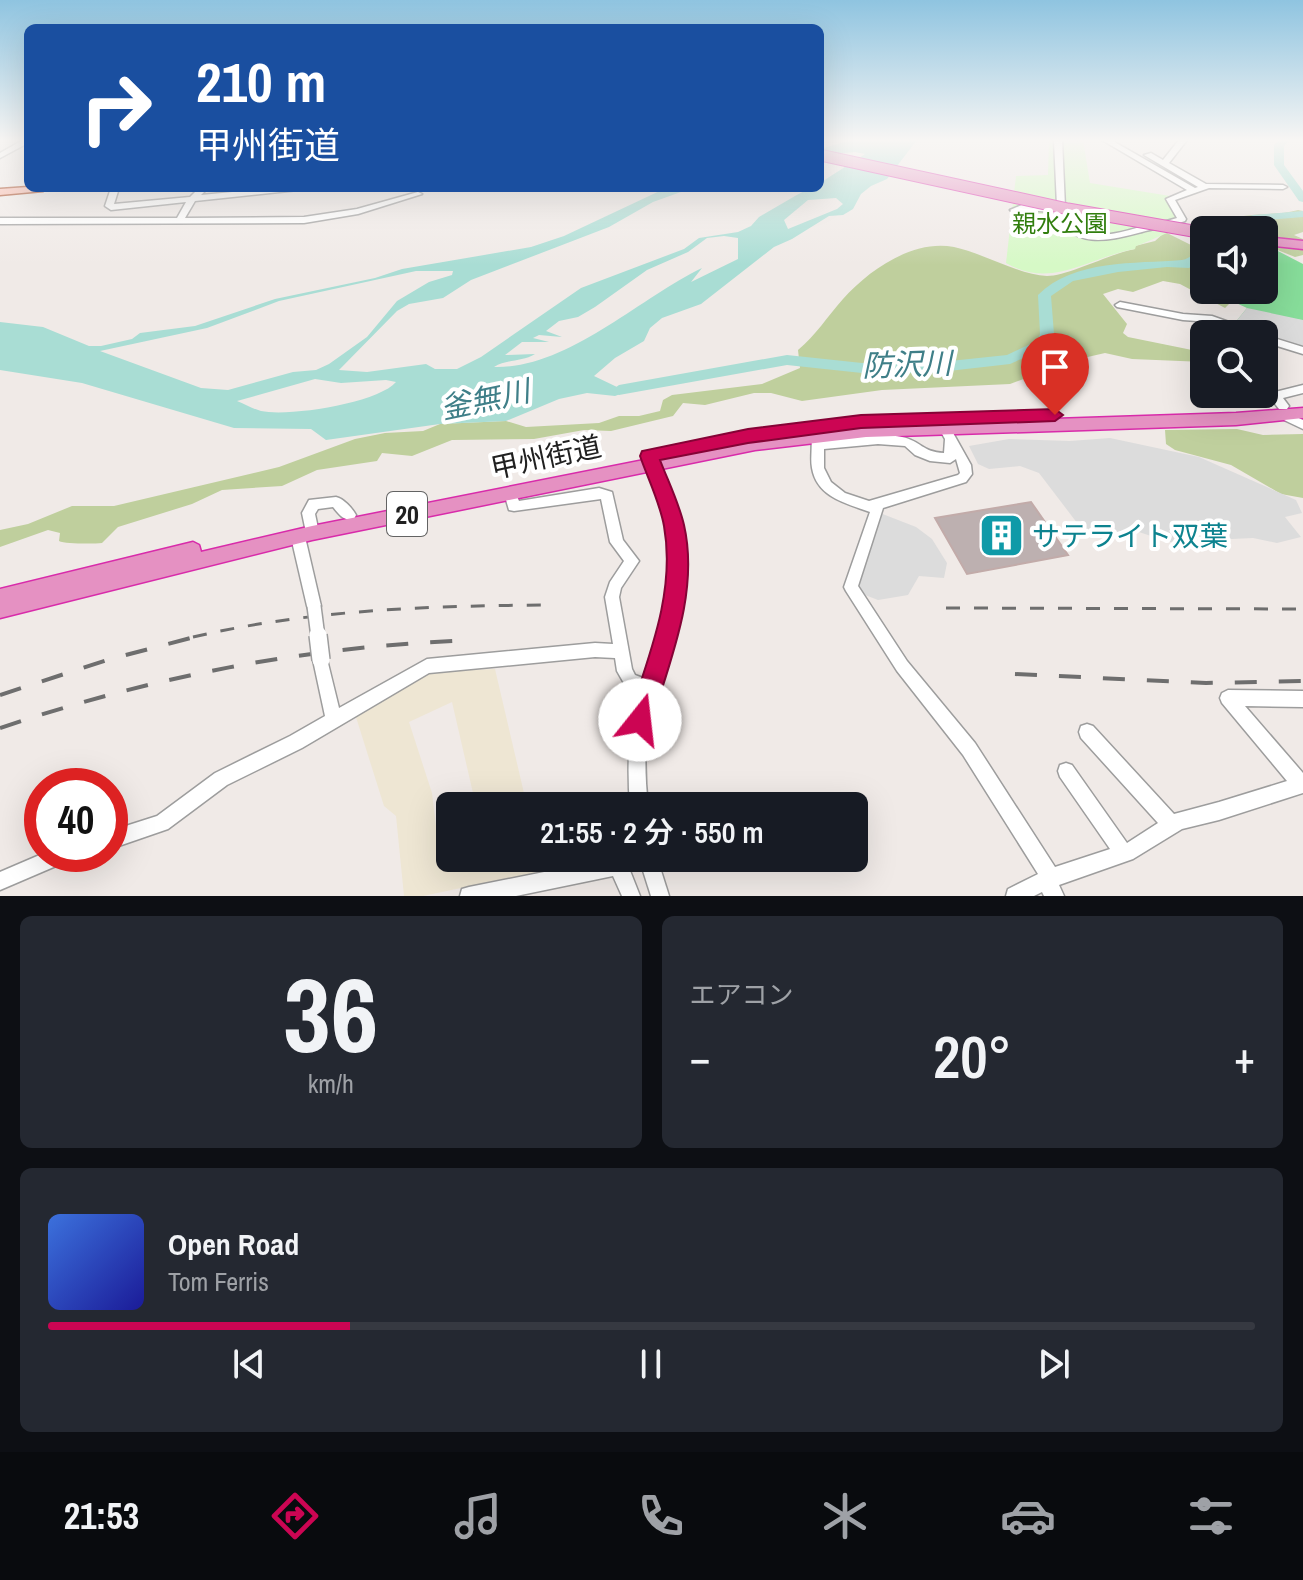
<!DOCTYPE html>
<html lang="ja">
<head>
<meta charset="utf-8">
<style>
	body { margin:0; font-family:"Archivo Narrow","Noto Sans JP",sans-serif; background:#242831; color:#f1f3f6; height:100vh; display:flex; flex-direction:column; font-size:30px; white-space:nowrap }
	* { box-sizing:border-box; margin:0 }
	p { font-size:26px; color:#9ea1a6 }
	.icon { flex:none; width:44px; height:44px; fill:none; stroke:currentColor; stroke-width:2; stroke-linecap:round; stroke-linejoin:round }
	.map { position:relative; height:896px; overflow:hidden }
	.details { display:flex; flex-direction:column; gap:20px; padding:20px; background:#0d0f14; flex:1 }
	.details>* { flex:none }
	.guide { position:absolute; left:24px; top:24px; width:800px; height:168px; border-radius:12px; box-shadow:0 8px 32px #0002; background:#1a4fa0; color:#fff; overflow:hidden }
	.tools { position:absolute; left:1190px; top:216px; display:grid; gap:16px }
	.tools a { display:grid; place-items:center; width:88px; height:88px; border-radius:12px; background:#171b24; box-shadow:0 8px 32px #0002; font-size:40px }
	.speed { position:absolute; left:24px; top:768px; display:flex; gap:16px; font-size:40px; font-weight:700; text-align:center }
	.speed>* { display:grid; place-content:center; width:104px; height:104px; border-radius:50%; background:#171b24; box-shadow:0 8px 32px #0002; line-height:1 }
	.speed .limit { border:12px solid #d22; background:#fff; color:#111 }
	.pin { position:absolute; display:grid; place-items:center; width:68px; height:68px; color:#fff; margin:-82px -34px; border-radius:50% 50% 50% 0; rotate:-45deg; box-shadow:0 0 8px #0007 }
	.pin .icon { rotate:45deg }
	.me { position:absolute; width:88px; margin:-44px; rotate:16deg; stroke-linejoin:round; filter:drop-shadow(0 0 6px #0008) }
	.turn { display:flex; align-items:center; gap:28px; height:168px; padding:0 40px; font-size:36px }
	.turn .icon { width:104px; height:104px; stroke-width:2.5 }
	.turn b { display:block; font-size:56px; line-height:68px }
	.big { font-size:60px; font-weight:600; line-height:1.1 }
	.details .widget { flex:1; display:flex; flex-direction:column; justify-content:center; gap:12px; min-width:0; padding:0 28px; border-radius:12px; background:#242831 }
	.details .dial { align-items:center; gap:0 }
	.dial b { font-size:104px; line-height:1 }
	.song { display:flex; align-items:center; gap:24px }
	.cover { width:96px; height:96px; border-radius:12px; background:linear-gradient(135deg,hsl(220 70% 55%),hsl(240 70% 35%)) }
	.played { height:8px; border-radius:4px; background:linear-gradient(90deg,#cc0553 25%,#363941 25%) }
	.keys { display:flex; justify-content:space-around; direction:ltr }
	.heat { display:flex; justify-content:space-between; align-items:center; font-size:44px; direction:ltr }
	.details .tiles { flex:1; display:grid; gap:20px; grid-template-columns:1fr 1fr }
	.widget:last-child { grid-column:span 2 }
	.trip { position:absolute; left:436px; top:792px; width:432px; height:80px; border-radius:12px; background:#171b24; box-shadow:0 8px 32px #0002; font-weight:600; line-height:80px; text-align:center }
	.dock { display:flex; height:128px; justify-content:space-around; align-items:center; background:#090b0e; color:#9ea1a6 }
	.dock .icon { width:56px; height:56px }
	.dock .active { color:#cc0553 }
	.dock b { font-size:36px; color:#f1f3f6 }
	.map>svg:first-child { display:block }
	.farmland { fill:#eee6d3 }
	.forest { fill:#bfcf9d }
	.park { fill:#d6f9c6 }
	.pitch { fill:#87dd9a }
	.parking { fill:#dcdcdc }
	.water { fill:#a9ddd4; fill-rule:evenodd }
	.lines { fill:none; stroke-linecap:round; stroke-linejoin:round }
	.river { fill:#a9ddd4; fill-rule:evenodd }
	.building { fill:#bdb0b0; stroke:#c2aba9; stroke-width:2 }
	.minor-casing { stroke:#9d9d9d; stroke-width:3 }
	.major-casing { stroke:#992d03; stroke-width:3 }
	.highway-casing { stroke:#d82baa; stroke-width:3 }
	.minor { fill:#fff; fill-rule:evenodd }
	.major { fill:#fab2a2; fill-rule:evenodd }
	.highway { fill:#e591c2; fill-rule:evenodd }
	.rail-far1 { stroke:#6e6e6e; stroke-width:3; stroke-dasharray:14 14; stroke-linecap:butt }
	.rail { stroke:#6e6e6e; stroke-width:4; stroke-dasharray:22 22; stroke-linecap:butt }
	.minor-bridge-far1-casing { stroke:#9d9d9d; stroke-width:16; stroke-linecap:butt }
	.minor-bridge-casing { stroke:#9d9d9d; stroke-width:20; stroke-linecap:butt }
	.highway-bridge-casing { stroke:#d82baa; stroke-width:13; stroke-linecap:butt }
	.minor-bridge-far1 { stroke:#fff; stroke-width:13 }
	.minor-bridge { stroke:#fff; stroke-width:17 }
	.highway-bridge { stroke:#e591c2; stroke-width:11 }
	.route { fill:#cc0553; stroke:#850336; stroke-width:2 }
	.labels { text-anchor:middle; dominant-baseline:central; stroke-width:8; stroke-linejoin:round; paint-order:stroke }
	.far-park-label { font-size:24px; fill:#317e0e; stroke:#fff }
	.shield { fill:#fff; stroke:#636363; stroke-width:2 }
	.shield-label { font-size:26px; font-weight:bold; fill:#202020 }
	.street-label { font-size:28px; fill:#202020; stroke:#fff }
	.culture-label { font-size:28px; fill:#0d838f; stroke:#fff; text-anchor:start }
	.water-label { font-size:30px; font-style:italic; fill:#3f7f88; stroke:#fff }
</style>
</head>
<body>
<div class="map">
<svg width="1303" height="896" viewBox="0 0 1303 896">
	<rect width="100%" height="100%" fill="#f0eae7"/>
	<polygon class="farmland" points="495,669 527,806 476,806 452,702 409,722 432,793 438,842 450,834 450,858 594,858 595,860 423,896 404,896 396,816 384,806 355,714 427,672"/>
	<g class="forest">
		<path d="M 1298,210 L 1303,211 L 1303,232 L 1294,235 L 1303,239 L 1303,255 L 1295,257 L 1275,249 L 1264,251 L 1264,230 L 1212,230 C 1233,208 1273,218 1298,210 Z"/>
		<path d="M 1165,232 L 1195,247 L 1204,239 L 1204,290 L 1230,290 L 1222,296 L 1231,302 L 1225,308 L 1180,284 L 1163,281 L 1133,292 L 1118,289 L 1103,294 L 1127,324 L 1123,333 L 1128,337 L 1192,350 L 1204,348 L 1204,362 L 1132,359 L 1105,353 L 1079,359 L 1010,384 L 882,390 L 802,401 L 771,393 L 754,393 L 705,405 L 683,403 L 673,416 L 611,431 L 584,430 L 534,439 L 452,440 L 412,456 L 382,453 L 377,461 L 317,470 L 282,486 L 222,490 L 192,504 L 118,527 L 102,543 C 93,544 65,544 59,541 L 60,533 L 48,530 L 0,547 L 0,530 L 28,524 L 72,506 L 114,506 L 279,467 L 355,439 L 385,433 L 423,431 L 440,424 L 506,421 L 526,427 L 599,423 L 619,416 L 639,416 L 660,411 L 663,400 L 672,395 L 762,384 L 800,368 L 798,350 C 816,335 827,317 843,299 C 869,270 913,239 954,247 C 983,253 1019,275 1047,276 C 1068,276 1109,254 1135,249 L 1135,246 L 1155,241 Z"/>
		<polygon points="1237,429 1263,435 1303,434 1303,498 1281,494 1231,465 1175,450 1166,444 1165,430"/>
	</g>
	<path class="park" d="M 1049,140 L 1083,140 L 1090,183 L 1170,196 L 1184,227 C 1166,232 1153,240 1136,246 L 1135,249 C 1089,257 1053,290 1006,263 L 1016,176 L 1048,175 Z"/>
	<polygon class="pitch" points="1276,250 1303,264 1303,349 1234,324 1247,308 1221,296 1230,290 1264,290 1264,254"/>
	<g class="parking">
		<polygon points="1247,308 1303,320 1303,349 1234,324"/>
		<polygon points="1110,438 1199,457 1296,500 1302,513 1285,517 1301,537 1277,543 1253,538 1169,542 1133,530 1087,536 1039,473 1020,466 989,469 978,464 969,446 1009,439 1070,441"/>
		<polygon points="880,513 916,527 932,539 947,563 944,578 919,576 908,595 878,600 860,593 855,587"/>
	</g>
	<path class="water" d="M 851,140 L 917,140 L 887,179 L 871,186 L 861,194 L 853,209 L 843,215 L 829,216 L 792,239 L 774,247 L 701,304 L 662,318 L 650,328 L 644,341 L 615,358 L 594,376 L 617,387 L 642,386 L 615,396 L 587,393 L 559,399 L 506,421 L 440,424 L 326,440 L 311,429 L 234,428 L 82,383 L 0,370 L 0,322 L 43,327 L 89,346 L 101,346 L 132,339 L 140,333 L 195,326 L 275,299 L 375,278 L 402,269 L 531,247 L 564,236 L 666,188 L 692,188 L 653,202 L 609,227 L 471,280 L 443,298 L 409,304 L 397,311 L 339,370 L 367,372 L 426,364 L 435,369 L 457,369 L 481,357 L 581,288 L 684,249 L 699,238 L 738,232 L 751,226 L 759,217 L 795,196 L 810,188 L 820,188 L 820,183 L 865,154 L 855,152 L 820,155 L 820,149 ZM 836,198 L 843,204 L 837,209 L 788,229 L 784,220 L 808,200 ZM 724,236 L 738,238 L 738,259 L 691,282 L 702,268 C 638,299 567,369 494,367 C 507,359 522,362 535,354 L 505,355 L 522,342 L 549,342 L 533,338 L 539,335 L 562,337 L 546,331 L 559,321 L 578,317 L 595,307 L 647,270 L 688,252 L 707,238 ZM 416,271 L 453,271 L 452,275 L 429,282 L 397,301 L 367,337 L 329,364 L 316,370 L 293,372 L 228,390 L 201,388 L 100,351 L 207,328 L 279,301 ZM 315,379 L 341,383 L 386,380 L 396,382 C 378,403 289,417 261,411 C 253,409 245,404 237,401 Z"/>
	<g class="lines">
		<g class="river">
			<polygon points="1279,140 1290,140 1284,146 1284,165 1303,191 1303,202 1299,201 1274,165 1274,145"/>
			<polygon points="1303,211 1303,217 1255,221 1231,230 1214,230 1253,215"/>
			<path d="M 1204,248 L 1204,258 L 1189,268 L 1167,267 L 1118,272 L 1073,281 L 1051,296 L 1054,334 L 1048,347 L 1010,364 L 931,373 L 862,373 L 787,365 L 619,395 L 612,390 L 619,385 L 787,355 L 862,363 L 931,363 L 1007,355 L 1037,341 L 1040,334 L 1038,295 C 1074,259 1135,264 1182,260 C 1190,259 1196,251 1204,248 Z"/>
		</g>
	</g>
	<polygon class="building" points="1031,502 1068,555 967,574 935,518"/>
	<g class="lines">
		<defs>
			<g id="minor">
				<polygon points="23,140 28,140 28,143 0,158 0,153"/>
				<path d="M 1054,140 L 1062,140 L 1065,207 L 1061,211 C 1080,244 1108,236 1140,227 C 1152,224 1165,222 1177,218 L 1166,199 L 1187,190 L 1102,140 L 1111,140 L 1195,188 L 1198,187 L 1144,155 L 1151,153 L 1163,160 L 1179,140 L 1187,140 L 1169,163 L 1206,184 L 1283,185 L 1287,187 L 1283,189 L 1209,188 L 1175,200 L 1186,219 L 1185,221 C 1171,226 1157,228 1142,232 C 1107,241 1074,250 1053,212 L 1024,210 L 1014,213 L 1010,210 L 1024,204 L 1054,208 L 1057,206 Z"/>
				<polygon points="111,188 119,188 114,204 190,197 199,188 208,188 201,195 274,188 302,188 298,190 195,201 185,218 304,217 357,209 418,192 422,194 358,214 304,223 0,224 0,218 177,218 186,202 111,210 105,206"/>
				<polygon points="1120,302 1183,314 1212,316 1257,332 1258,334 1243,334 1211,322 1183,320 1117,307 1115,305"/>
				<polygon points="1264,335 1303,347 1303,354 1264,342"/>
				<polygon points="1303,385 1303,393 1283,398 1289,406 1287,409 1279,409 1269,396 1271,393"/>
				<polygon points="1288,413 1303,420 1303,429 1284,420 1282,417 1284,414"/>
				<path d="M 939,414 L 943,415 L 971,465 L 972,474 L 966,482 L 883,508 L 858,586 L 907,661 L 975,743 L 1055,867 L 1110,849 L 1060,777 L 1058,771 L 1060,765 L 1066,763 L 1072,765 L 1127,843 L 1158,823 L 1081,738 L 1079,732 L 1081,726 L 1087,724 L 1093,726 L 1174,814 L 1219,802 L 1287,781 L 1222,703 L 1220,698 L 1222,693 L 1228,690 L 1303,691 L 1303,707 L 1245,706 L 1303,773 L 1303,793 L 1219,820 L 1182,829 L 1133,859 L 1059,885 L 1064,896 L 1044,896 L 1042,892 L 1034,896 L 1006,896 L 1008,889 L 1038,874 L 963,755 L 897,671 L 846,591 L 844,587 L 870,512 C 845,503 817,497 812,468 C 810,457 813,447 811,436 L 817,432 L 821,433 L 824,440 L 829,440 C 853,439 879,432 902,437 C 921,441 922,452 944,453 L 945,439 L 933,418 ZM 878,444 L 905,446 L 915,455 L 930,461 L 950,463 L 956,459 L 960,473 L 958,475 L 869,501 L 845,493 L 831,482 L 824,468 L 824,449 Z"/>
				<path d="M 649,451 L 653,453 L 655,456 C 665,489 683,522 684,557 C 685,607 663,654 652,701 C 644,736 644,770 648,806 L 630,806 C 627,767 628,729 639,691 L 625,685 L 617,671 L 615,658 L 595,657 L 429,673 L 302,748 L 227,785 L 168,829 L 110,849 L 110,831 L 157,816 L 215,773 L 290,736 L 325,716 L 313,660 L 316,655 L 321,653 L 326,655 L 339,708 L 427,659 L 595,643 L 613,644 L 605,597 L 610,582 L 624,561 L 610,542 L 601,499 L 514,511 L 509,510 L 504,493 L 506,489 L 514,489 L 519,501 L 599,488 L 612,492 L 623,540 L 639,561 L 621,588 L 619,597 L 632,669 L 635,675 L 643,678 C 658,632 677,582 667,533 C 662,506 651,482 643,456 L 645,453 Z"/>
				<path d="M 336,497 C 344,499 352,508 356,515 L 354,519 C 344,522 339,514 333,507 L 318,509 L 315,514 L 319,533 L 317,537 L 312,538 L 307,537 L 302,513 L 309,500 Z"/>
				<polygon points="298,531 303,533 305,537 321,606 319,611 314,612 309,611 307,606 291,537 293,533"/>
				<polygon points="42,854 73,854 70,860 0,890 0,872"/>
				<polygon points="614,858 627,863 640,896 622,896 613,876 516,896 460,896 462,889 469,887"/>
				<polygon points="639,858 657,858 669,896 651,896"/>
			</g>
			<polygon id="major" points="28,187 48,188 43,191 0,195 0,189"/>
			<g id="highway">
				<polygon points="1264,237 1303,241 1303,249 1264,245"/>
				<polygon points="1303,408 1303,418 1236,425 866,437 755,450 312,540 0,618 0,589 193,542 199,545 201,552 312,526 755,438 866,425 1236,413"/>
			</g>
		</defs>
		<use href="#minor" class="minor-casing"/>
		<use href="#major" class="major-casing"/>
		<use href="#highway" class="highway-casing"/>
		<use href="#minor" class="minor"/>
		<use href="#major" class="major"/>
		<use href="#highway" class="highway"/>
		<g class="rail-far1">
			<polyline points="946,608 1303,609"/>
			<path d="M 193,637 C 309,610 425,606 543,605"/>
		</g>
		<g class="rail">
			<polyline points="1015,674 1206,683 1303,681"/>
			<polyline points="0,695 107,660 202,635"/>
			<path d="M 0,728 C 149,678 297,648 454,641"/>
		</g>
		<defs>
			<polyline id="minor-bridge-far1" points="314,606 318,637"/>
			<polyline id="minor-bridge" points="318,635 321,660"/>
			<polyline id="highway-bridge" points="820,155 1068,209 1204,233"/>
		</defs>
		<use href="#minor-bridge-far1" class="minor-bridge-far1-casing"/>
		<use href="#minor-bridge" class="minor-bridge-casing"/>
		<use href="#highway-bridge" class="highway-bridge-casing"/>
		<use href="#minor-bridge-far1" class="minor-bridge-far1"/>
		<use href="#minor-bridge" class="minor-bridge"/>
		<use href="#highway-bridge" class="highway-bridge"/>
	</g>
	<linearGradient id="sky" x2="0" y2="1"><stop stop-color="#8fc4e0"/><stop offset="0.53" stop-color="#f8f6f4"/><stop offset="1" stop-color="#f8f6f4" stop-opacity="0"/></linearGradient>
	<rect width="1303" height="265" fill="url(#sky)"/>
	<path class="route" d="M 1055,409 L 1063,415 L 1055,421 L 861,428 L 748,443 L 660,460 C 668,481 679,503 684,525 C 699,591 671,658 652,720 L 649,729 L 640,732 L 631,729 L 628,720 C 648,658 676,593 664,526 C 660,503 648,479 640,456 L 642,451 L 748,429 L 861,415 Z"/>
	<defs>
		<symbol id="building-square" viewBox="-11 -11 22 22"><rect x="-9" y="-9" width="18" height="18" rx="4" fill="#0f9aa8" stroke="#fff"/><path d="M-4-6H4V6H1V3H-1V6H-4ZM-2.5-4.3h1.7v1.8h-1.7ZM.8-4.3h1.7v1.8H.8ZM-2.5-1h1.7V.8h-1.7ZM.8-1h1.7V.8H.8Z" fill="#fff"/></symbol>
	</defs>
	<g fill-rule="evenodd">
		<use href="#building-square" x="976" y="510" width="51" height="51"/>
	</g>
	<g class="labels">
		<g class="far-park-label">
			<text x="1060" y="223">親水公園</text>
		</g>
		<rect class="shield" x="387" y="492" width="40" height="44" rx="6"/>
		<g class="shield-label">
			<text x="407" y="514">20</text>
		</g>
		<g class="street-label">
			<text transform="translate(546 457) rotate(-12)">甲州街道</text>
		</g>
		<g class="culture-label">
			<text x="1032" y="536">サテライト双葉</text>
		</g>
		<g class="water-label">
			<text transform="translate(907 364) rotate(-2)">防沢川</text>
			<text transform="translate(485 399) rotate(-12)">釜無川</text>
		</g>
	</g>
</svg>
<div class="tools">
<a><svg class="icon" aria-label="sound" viewBox="0 0 24 24"><path d="M4 9h4l5-4v14l-5-4H4zM17 9q2 3 0 6"/></svg></a>
<a><svg class="icon" aria-label="search" viewBox="0 0 24 24"><circle cx="10" cy="10" r="6"/><path d="M15 15l6 6"/></svg></a>
</div>
<div class="speed"><div class="limit">40</div></div>
<div class="pin" style="left:1055px;top:415px;background:#d93025"><svg class="icon" aria-label="arrive" viewBox="0 0 24 24"><path d="M6 21V4h12l-3 4 3 4H6"/></svg></div>
<svg class="me" style="left:640px;top:720px" viewBox="-20 -20 40 40"><circle r="19" fill="#fff"/><path d="M0-13L10 11 0 6-10 11z" fill="#cc0553"/></svg>
<div class="trip">21:55 · 2 分 · 550 m</div>
<div class="guide">
<div class="turn"><svg class="icon" aria-label="right" viewBox="0 0 24 24"><path d="M7 20v-9h11M14 6l5 5-5 5"/></svg><div><b>210 m</b>甲州街道</div></div>
</div>
</div>
<section class="details">
<div class="tiles">
<div class="widget dial"><b>36</b><p>km/h</p></div>
<div class="widget"><p>エアコン</p>
<div class="heat"><a>−</a><b class="big">20°</b><a>+</a></div>
</div>
<div class="widget">
<div class="song"><i class="cover"></i><div><b>Open Road</b><p>Tom Ferris</p></div></div>
<div class="played"></div>
<div class="keys"><svg class="icon" aria-label="previous" viewBox="0 0 24 24"><path d="M18 5L8 12l10 7zM5 5v14"/></svg><svg class="icon" aria-label="pause" viewBox="0 0 24 24"><path d="M8 5v14M16 5v14"/></svg><svg class="icon" aria-label="next" viewBox="0 0 24 24"><path d="M6 5l10 7-10 7zM19 5v14"/></svg></div>
</div>
</div>
</section>
<nav class="dock">
<b>21:53</b>
<svg class="icon active" aria-label="directions" viewBox="0 0 24 24"><path d="M12 3l9 9-9 9-9-9zM9 14v-3h6M13 9l2 2-2 2"/></svg>
<svg class="icon" aria-label="music" viewBox="0 0 24 24"><path d="M9 18V5l10-2v13"/><circle cx="6" cy="18" r="3"/><circle cx="16" cy="16" r="3"/></svg>
<svg class="icon" aria-label="phone" viewBox="0 0 24 24"><path d="M5 4h4l2 5-3 2q2 4 5 5l2-3 5 2v4C11 20 4 13 5 4z"/></svg>
<svg class="icon" aria-label="climate" viewBox="0 0 24 24"><path d="M12 3v18M4 7l16 10M4 17L20 7"/></svg>
<svg class="icon" aria-label="car" viewBox="0 0 24 24"><path d="M5 17H2v-5l4-1 3-4h7l3 4 3 1v5h-3M9 17h6M6 11h13"/><circle cx="7" cy="17" r="2"/><circle cx="17" cy="17" r="2"/></svg>
<svg class="icon" aria-label="filters" viewBox="0 0 24 24"><path d="M4 7h16M4 17h16"/><circle cx="9" cy="7" r="2"/><circle cx="15" cy="17" r="2"/></svg>
</nav>
</body>
</html>
